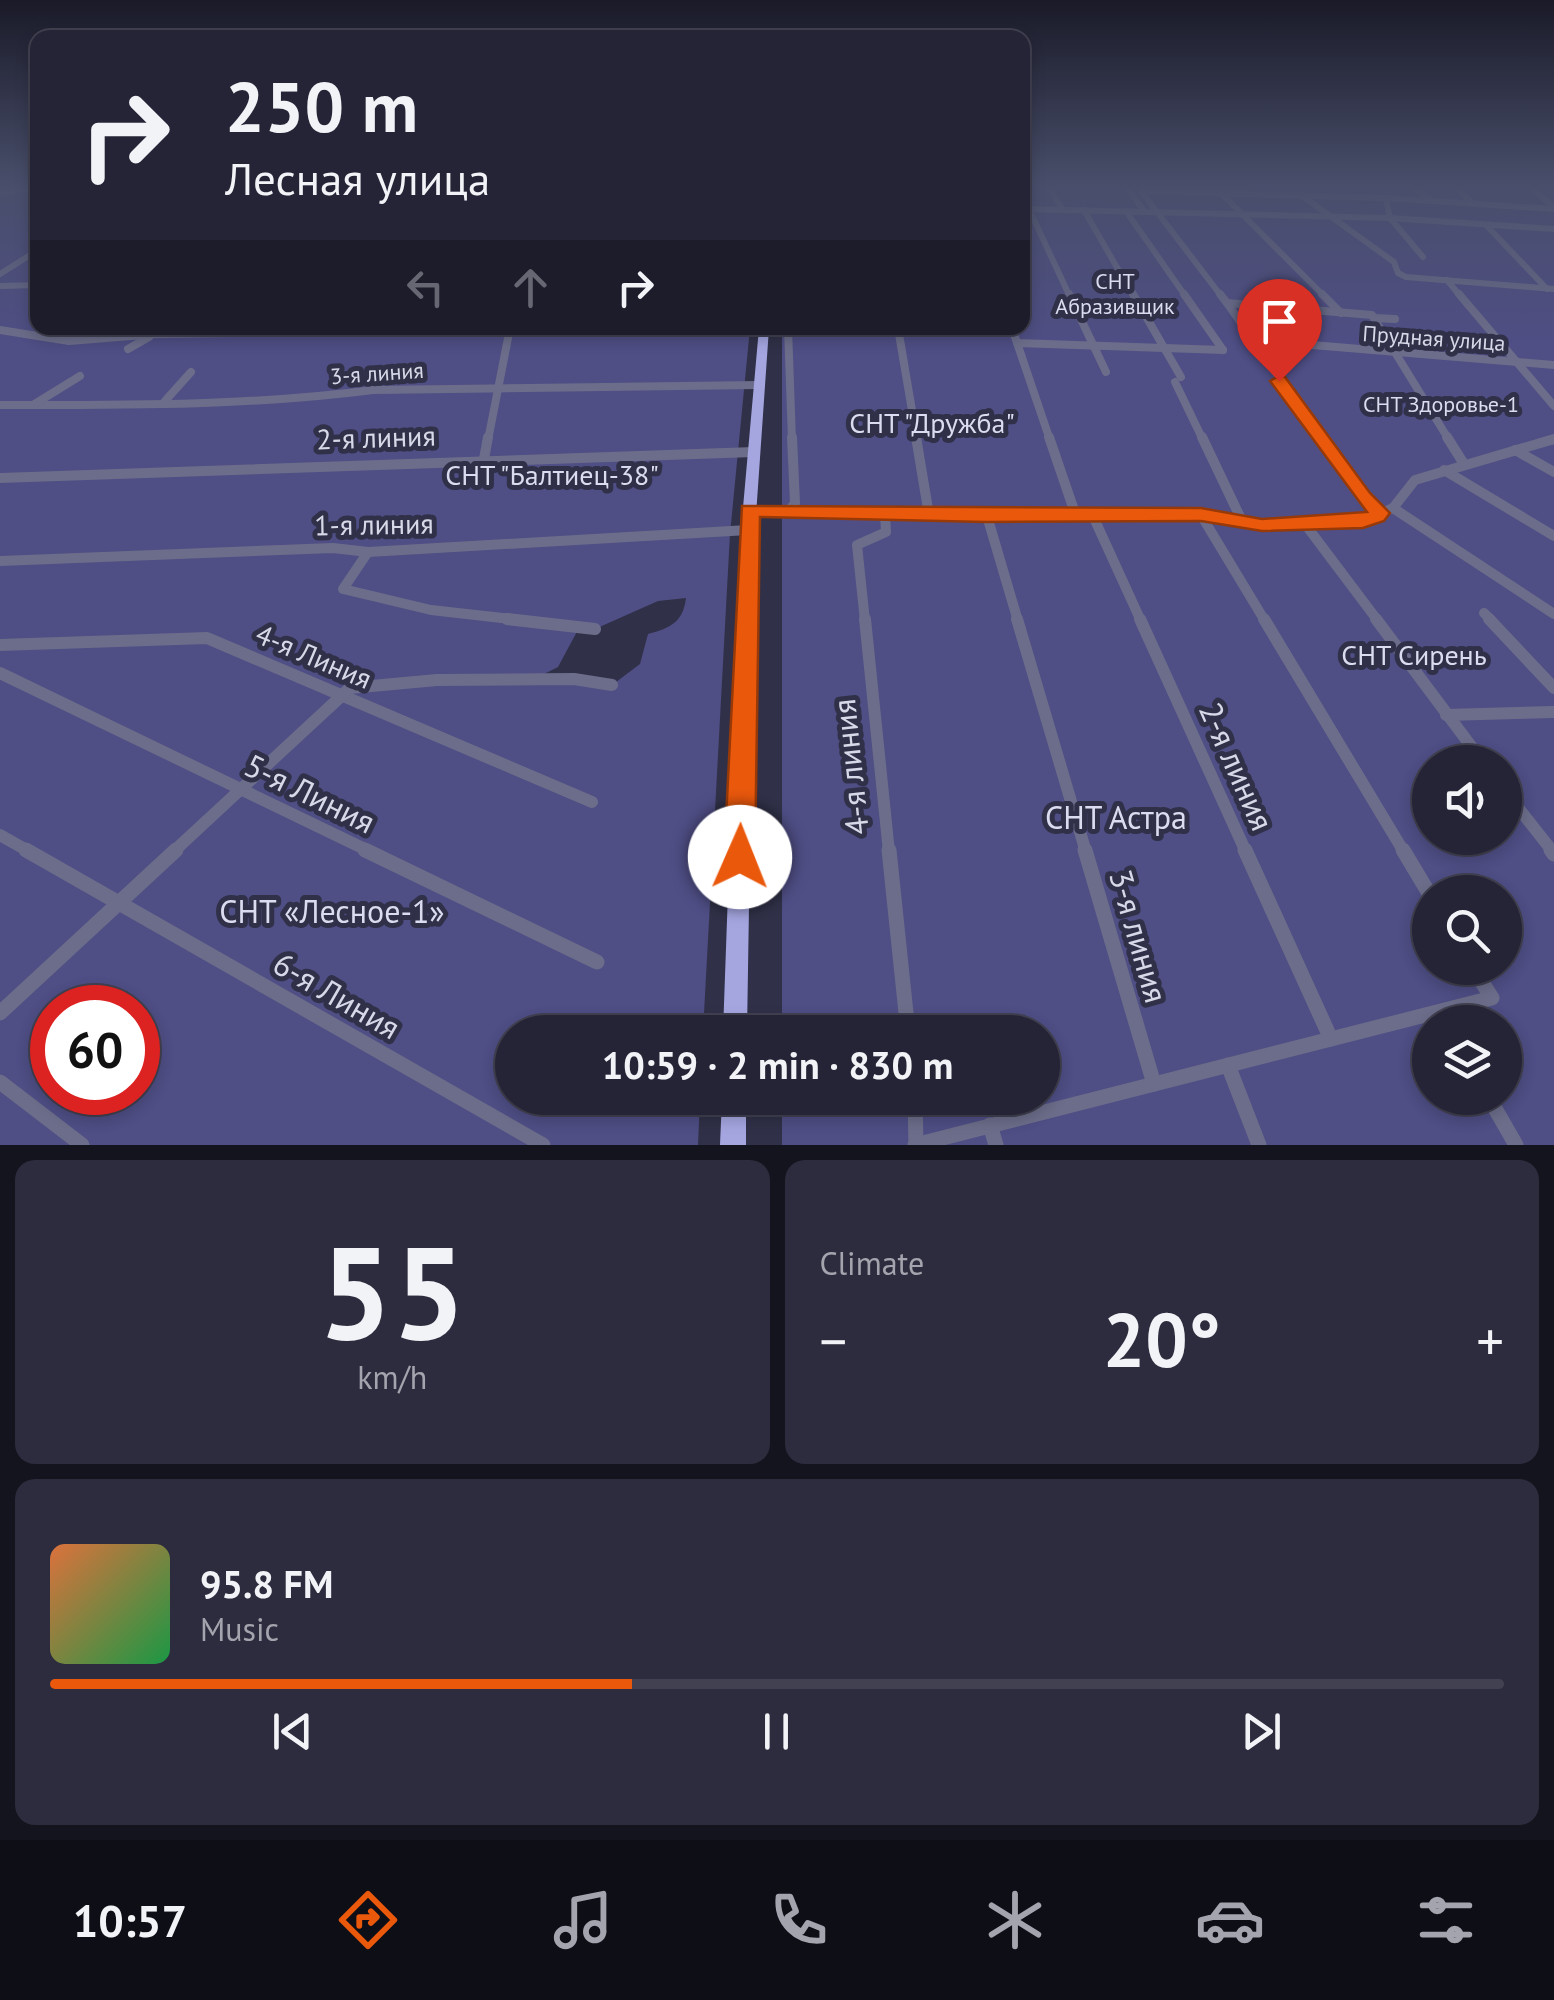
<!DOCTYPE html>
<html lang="en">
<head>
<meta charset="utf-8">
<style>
	body { margin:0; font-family:"PT Sans",sans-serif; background:#2c2c3e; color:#f1f3f6; height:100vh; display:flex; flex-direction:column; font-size:38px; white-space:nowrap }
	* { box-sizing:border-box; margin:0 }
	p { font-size:32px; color:#a3a4ad }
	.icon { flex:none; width:55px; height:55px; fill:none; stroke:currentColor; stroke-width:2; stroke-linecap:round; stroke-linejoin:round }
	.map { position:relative; height:1145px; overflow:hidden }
	.details { display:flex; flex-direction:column; gap:15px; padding:15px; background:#14141e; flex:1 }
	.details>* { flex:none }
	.banner { position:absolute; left:30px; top:30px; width:1000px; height:305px; border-radius:20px; box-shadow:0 5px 15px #0003,0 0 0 2px #414151; background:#242436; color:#f1f3f6; overflow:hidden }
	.fabs { position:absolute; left:1412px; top:745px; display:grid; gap:20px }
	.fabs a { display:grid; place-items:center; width:110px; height:110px; border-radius:50%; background:#242436; box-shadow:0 5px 15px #0003,0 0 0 2px #414151; font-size:50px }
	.speed { position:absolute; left:30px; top:985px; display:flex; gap:20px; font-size:50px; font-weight:700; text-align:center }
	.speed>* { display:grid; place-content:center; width:130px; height:130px; border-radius:50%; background:#242436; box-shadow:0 5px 15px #0003,0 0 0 2px #414151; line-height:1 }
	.speed .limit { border:15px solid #d22; background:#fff; color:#111 }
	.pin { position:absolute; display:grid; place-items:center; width:85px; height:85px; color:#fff; margin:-102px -42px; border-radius:50% 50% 50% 0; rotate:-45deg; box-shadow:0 0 10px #0007 }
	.pin .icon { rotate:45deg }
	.me { position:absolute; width:110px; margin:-55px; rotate:1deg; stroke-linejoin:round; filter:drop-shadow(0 0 8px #0008) }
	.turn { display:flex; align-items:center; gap:35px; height:210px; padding:0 30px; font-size:45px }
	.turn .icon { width:130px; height:130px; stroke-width:2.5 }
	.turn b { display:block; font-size:70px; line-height:85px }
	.lanes { display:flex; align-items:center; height:95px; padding:0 30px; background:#0003; justify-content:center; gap:50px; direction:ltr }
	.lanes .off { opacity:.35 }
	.big { font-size:75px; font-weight:700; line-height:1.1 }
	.details .card { flex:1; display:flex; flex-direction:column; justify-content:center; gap:15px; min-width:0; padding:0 35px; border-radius:20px; background:#2c2c3e }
	.details .dial { align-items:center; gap:0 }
	.dial b { font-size:130px; line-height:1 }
	.song { display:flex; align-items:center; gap:30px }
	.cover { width:120px; height:120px; border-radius:15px; background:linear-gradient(135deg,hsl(20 70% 55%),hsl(140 70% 35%)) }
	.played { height:10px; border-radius:5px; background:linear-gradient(90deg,#ea580c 40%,#414151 40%) }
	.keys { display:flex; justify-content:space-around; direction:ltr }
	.heat { display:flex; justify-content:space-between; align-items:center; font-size:55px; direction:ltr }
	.details .tiles { flex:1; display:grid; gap:15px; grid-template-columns:1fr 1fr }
	.card:last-child { grid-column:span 2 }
	.trip { position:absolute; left:495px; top:1015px; width:565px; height:100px; border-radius:50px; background:#242436; box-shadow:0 5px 15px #0003,0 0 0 2px #414151; font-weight:700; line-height:100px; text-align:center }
	.tab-bar { display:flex; height:160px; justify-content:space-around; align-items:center; background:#0e0e16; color:#a3a4ad }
	.tab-bar .icon { width:70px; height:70px }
	.tab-bar .on { color:#ea580c }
	.tab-bar b { font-size:45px; color:#f1f3f6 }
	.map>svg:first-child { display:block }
	.green { fill:#4f4e85; fill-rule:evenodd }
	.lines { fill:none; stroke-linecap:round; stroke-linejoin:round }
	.street-far4 { stroke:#6c6d8a; stroke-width:6 }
	.street-far3 { stroke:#6c6d8a; stroke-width:8 }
	.street-far2 { stroke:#6c6d8a; stroke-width:10 }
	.street-far1 { stroke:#6c6d8a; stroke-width:12 }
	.street { stroke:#6c6d8a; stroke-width:15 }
	.primary { fill:#a5a6e0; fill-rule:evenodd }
	.route { fill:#ea580c; stroke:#983908; stroke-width:2.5 }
	.labels { text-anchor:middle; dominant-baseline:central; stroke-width:10; stroke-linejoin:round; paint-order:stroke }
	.far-park-label { font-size:22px; fill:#dbdcef; stroke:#303048 }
	.far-street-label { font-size:22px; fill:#d8d9e8; stroke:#303048 }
	.park-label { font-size:28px; fill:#dbdcef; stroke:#303048 }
	.street-label { font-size:28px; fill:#d8d9e8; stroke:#303048 }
	.near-street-label { font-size:32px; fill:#d8d9e8; stroke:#303048 }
	.near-park-label { font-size:32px; fill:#dbdcef; stroke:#303048 }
</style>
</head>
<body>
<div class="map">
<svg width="1554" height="1145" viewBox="0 0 1554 1145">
	<rect width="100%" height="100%" fill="#303048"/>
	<g class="green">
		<path d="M 0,183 L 37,183 L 38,328 L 750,328 L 730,534 L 703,1032 L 512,1032 L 512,1098 L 700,1098 L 698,1145 L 0,1145 ZM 686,598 C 683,622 671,628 648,634 L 640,664 L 612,685 L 536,678 L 558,667 L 580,626 L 595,629 L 658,601 ZM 52,1008 L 138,1008 L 138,1092 L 52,1092 Z"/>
		<path d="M 1023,183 L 1554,183 L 1554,1145 L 782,1145 L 782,1098 L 1042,1098 L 1042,1032 L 782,1032 L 782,328 L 1022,328 ZM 1430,762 L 1505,762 L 1505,838 L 1430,838 ZM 1430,892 L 1505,892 L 1505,968 L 1430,968 ZM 1430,1022 L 1505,1022 L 1505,1098 L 1430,1098 Z"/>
	</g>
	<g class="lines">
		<g class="street-far4">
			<polyline points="1047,183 1062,209"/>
			<polyline points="1124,183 1144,211"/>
			<polyline points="1407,183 1431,200"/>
			<polyline points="1452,183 1471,202"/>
			<polyline points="1526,183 1554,207"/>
			<polyline points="1141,191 1386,198 1554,209"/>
			<polyline points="1141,191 1222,297"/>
			<polyline points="1220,192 1325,297"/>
			<polyline points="0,193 38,186"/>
			<polyline points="1301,195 1394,262 1398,273 1406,277 1554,289"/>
			<polyline points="1386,198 1390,218 1423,257"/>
			<polyline points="1022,209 1390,218 1554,229"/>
			<polyline points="1029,209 1070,297"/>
			<polyline points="1084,210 1134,297"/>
			<polyline points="1126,211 1186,297"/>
			<polyline points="1486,225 1547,289"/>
			<polyline points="0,274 38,250"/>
			<polyline points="1447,280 1461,297"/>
			<polyline points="0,286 38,285"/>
		</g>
		<g class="street-far3">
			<polyline points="1069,294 1106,372"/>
			<polyline points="1133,294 1181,377"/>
			<polyline points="1184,294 1223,350"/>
			<polyline points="1220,294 1227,303"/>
			<polyline points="1322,294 1341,313"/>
			<polyline points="1459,294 1554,406"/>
			<polyline points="1374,318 1395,319"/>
			<polyline points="788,328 792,440"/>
			<polyline points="898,328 917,440"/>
			<polyline points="1012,328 1050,440"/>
			<polyline points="0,330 69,341 156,334 625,328"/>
			<polyline points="1252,340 1554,365"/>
			<polyline points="1017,343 1223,350"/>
			<polyline points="128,349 149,337"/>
			<polyline points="1175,382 1203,440"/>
			<polyline points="165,401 191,372"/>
			<path d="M 0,405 C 124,405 250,406 373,390 L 758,385"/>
			<polyline points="33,405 80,376"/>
			<polyline points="488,440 510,328"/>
			<polyline points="1323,440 1227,303 1372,315 1449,440"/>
		</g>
		<g class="street-far2">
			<polyline points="916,437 929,515"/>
			<polyline points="1049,437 1076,516"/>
			<polyline points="1202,437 1242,521"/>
			<polyline points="1321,437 1363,497 1380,513"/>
			<polyline points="1447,437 1464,464"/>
			<polyline points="1515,450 1554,472"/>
			<polyline points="484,459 488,437"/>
			<polyline points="1444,470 1554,536"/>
			<polyline points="0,478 754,452"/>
			<polyline points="1393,508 1554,614"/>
			<polyline points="750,510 987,516 1201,515 1262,525 1363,521 1393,508 1415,480 1554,439"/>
			<polyline points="789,511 795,503 792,437"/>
			<polyline points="1201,515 1265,621"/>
			<polyline points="987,516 1018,621"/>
			<polyline points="1093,516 1141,621"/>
			<polyline points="1305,524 1378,621"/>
			<polyline points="368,552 343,589 431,610 529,621"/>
			<polyline points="0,561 333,548 368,552 748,530"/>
			<polyline points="1484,613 1492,621"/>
			<polyline points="865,621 857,545 886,532 885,514"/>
		</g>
		<g class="street-far1">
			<polyline points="507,619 595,629"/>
			<polyline points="865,619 889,852"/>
			<polyline points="1017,619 1086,852"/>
			<polyline points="1140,619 1246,852"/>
			<polyline points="1264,619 1404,852"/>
			<polyline points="1376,619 1483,762"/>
			<polyline points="1489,619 1554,688"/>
			<polyline points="0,645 207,638 592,802"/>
			<polyline points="0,673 371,852"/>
			<polyline points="1446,715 1554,712"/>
			<polyline points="1505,791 1553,852"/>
			<polyline points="0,835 30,852"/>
			<polyline points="173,852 350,688 437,680 574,679 612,685"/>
		</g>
		<g class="street">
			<polyline points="26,850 543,1145"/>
			<polyline points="365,850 597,962"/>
			<polyline points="889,850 908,1032"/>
			<polyline points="1085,850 1154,1084"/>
			<polyline points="1245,850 1331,1039"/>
			<polyline points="1403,850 1430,895"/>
			<polyline points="1551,850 1554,854"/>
			<polyline points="0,1013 176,850"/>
			<polyline points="1228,1065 1259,1145"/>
			<polyline points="0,1082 82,1145"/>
			<polyline points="915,1098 916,1145"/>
			<polyline points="1489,1098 1516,1145"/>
			<polyline points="990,1125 996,1145"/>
			<polyline points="915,1145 1492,998 1473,968"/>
		</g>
		<g class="primary">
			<polygon points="759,328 769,328 755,530 747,1032 723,1032 741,530"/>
			<polygon points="722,1098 746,1098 746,1145 720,1145"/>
		</g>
	</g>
	<linearGradient id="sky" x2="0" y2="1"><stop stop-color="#1a1a28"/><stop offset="0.53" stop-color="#484e6a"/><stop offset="1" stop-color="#484e6a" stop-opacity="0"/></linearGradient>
	<rect width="1554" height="344" fill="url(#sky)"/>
	<polygon class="route" points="1279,376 1285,377 1370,493 1390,513 1384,521 1363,528 1262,531 1201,521 986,522 760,517 755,857 750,867 740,871 729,867 724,857 742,506 1201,508 1262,519 1367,512 1270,381"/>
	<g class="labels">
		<g class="far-park-label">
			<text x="1115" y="281">СНТ<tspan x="1115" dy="25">Абразивщик</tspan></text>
			<text x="1441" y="404">СНТ Здоровье-1</text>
		</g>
		<g class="far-street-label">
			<text transform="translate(1434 338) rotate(4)">Прудная улица</text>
			<text transform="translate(377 373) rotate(-4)">3-я линия</text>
		</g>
		<g class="park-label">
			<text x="932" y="422">СНТ "Дружба"</text>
			<text x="552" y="474">СНТ "Балтиец-38"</text>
			<text x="1414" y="654">СНТ Сирень</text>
		</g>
		<g class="street-label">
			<text transform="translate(376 437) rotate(-2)">2-я линия</text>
			<text transform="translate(374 524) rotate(-1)">1-я линия</text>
			<text transform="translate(314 656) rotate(23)">4-я Линия</text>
		</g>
		<g class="near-street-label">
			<text transform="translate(1237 766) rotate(66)">2-я линия</text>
			<text transform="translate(850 767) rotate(-96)">4-я линия</text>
			<text transform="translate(310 793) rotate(26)">5-я Линия</text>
			<text transform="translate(1139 936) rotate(74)">3-я линия</text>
			<text transform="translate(337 995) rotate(30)">6-я Линия</text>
		</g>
		<g class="near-park-label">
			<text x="1116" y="817">СНТ Астра</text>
			<text x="332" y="911">СНТ «Лесное-1»</text>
		</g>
	</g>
</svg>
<div class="fabs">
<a><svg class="icon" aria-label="sound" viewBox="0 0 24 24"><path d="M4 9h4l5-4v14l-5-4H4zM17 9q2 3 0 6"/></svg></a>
<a><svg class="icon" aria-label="search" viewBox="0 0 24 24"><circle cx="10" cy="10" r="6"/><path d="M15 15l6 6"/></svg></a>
<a><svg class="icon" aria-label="layers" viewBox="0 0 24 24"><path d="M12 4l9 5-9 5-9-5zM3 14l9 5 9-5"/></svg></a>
</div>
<div class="speed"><div class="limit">60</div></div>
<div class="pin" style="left:1279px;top:381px;background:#d93025"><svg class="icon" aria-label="arrive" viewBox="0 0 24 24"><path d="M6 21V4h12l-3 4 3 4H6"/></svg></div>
<svg class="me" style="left:740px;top:857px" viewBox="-20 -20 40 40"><circle r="19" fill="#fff"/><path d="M0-13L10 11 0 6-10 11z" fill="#ea580c"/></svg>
<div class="trip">10:59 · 2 min · 830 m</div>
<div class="banner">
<div class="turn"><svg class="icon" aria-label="right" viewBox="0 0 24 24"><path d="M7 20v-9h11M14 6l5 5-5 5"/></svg><div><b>250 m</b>Лесная улица</div></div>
<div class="lanes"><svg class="icon off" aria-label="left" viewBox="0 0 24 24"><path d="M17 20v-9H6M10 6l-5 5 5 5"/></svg><svg class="icon off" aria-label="ahead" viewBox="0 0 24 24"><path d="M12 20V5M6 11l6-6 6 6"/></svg><svg class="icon" aria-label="right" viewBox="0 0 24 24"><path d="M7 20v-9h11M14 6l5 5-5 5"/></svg></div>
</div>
</div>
<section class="details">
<div class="tiles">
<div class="card dial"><b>55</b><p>km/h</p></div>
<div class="card"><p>Climate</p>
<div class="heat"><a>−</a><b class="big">20°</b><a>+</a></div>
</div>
<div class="card">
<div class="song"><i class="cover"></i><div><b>95.8 FM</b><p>Music</p></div></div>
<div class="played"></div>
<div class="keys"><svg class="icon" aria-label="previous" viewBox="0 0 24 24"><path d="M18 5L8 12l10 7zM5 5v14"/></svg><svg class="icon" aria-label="pause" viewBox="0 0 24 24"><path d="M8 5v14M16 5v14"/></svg><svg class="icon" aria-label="next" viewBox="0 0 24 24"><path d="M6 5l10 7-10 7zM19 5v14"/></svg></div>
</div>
</div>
</section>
<nav class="tab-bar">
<b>10:57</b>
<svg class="icon on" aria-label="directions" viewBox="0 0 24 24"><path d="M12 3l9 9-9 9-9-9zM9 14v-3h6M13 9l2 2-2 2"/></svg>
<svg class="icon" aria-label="music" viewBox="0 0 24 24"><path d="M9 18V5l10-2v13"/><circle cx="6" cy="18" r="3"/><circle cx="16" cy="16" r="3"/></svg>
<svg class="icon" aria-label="phone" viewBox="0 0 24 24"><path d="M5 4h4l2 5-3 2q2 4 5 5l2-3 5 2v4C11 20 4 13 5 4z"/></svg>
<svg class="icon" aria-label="climate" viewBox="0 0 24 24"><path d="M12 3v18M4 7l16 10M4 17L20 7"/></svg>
<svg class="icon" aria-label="car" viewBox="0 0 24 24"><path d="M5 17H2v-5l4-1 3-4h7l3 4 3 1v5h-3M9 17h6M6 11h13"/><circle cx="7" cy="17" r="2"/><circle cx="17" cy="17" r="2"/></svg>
<svg class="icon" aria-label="filters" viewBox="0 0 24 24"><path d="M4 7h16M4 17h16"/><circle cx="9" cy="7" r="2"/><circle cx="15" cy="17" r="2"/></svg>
</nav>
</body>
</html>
